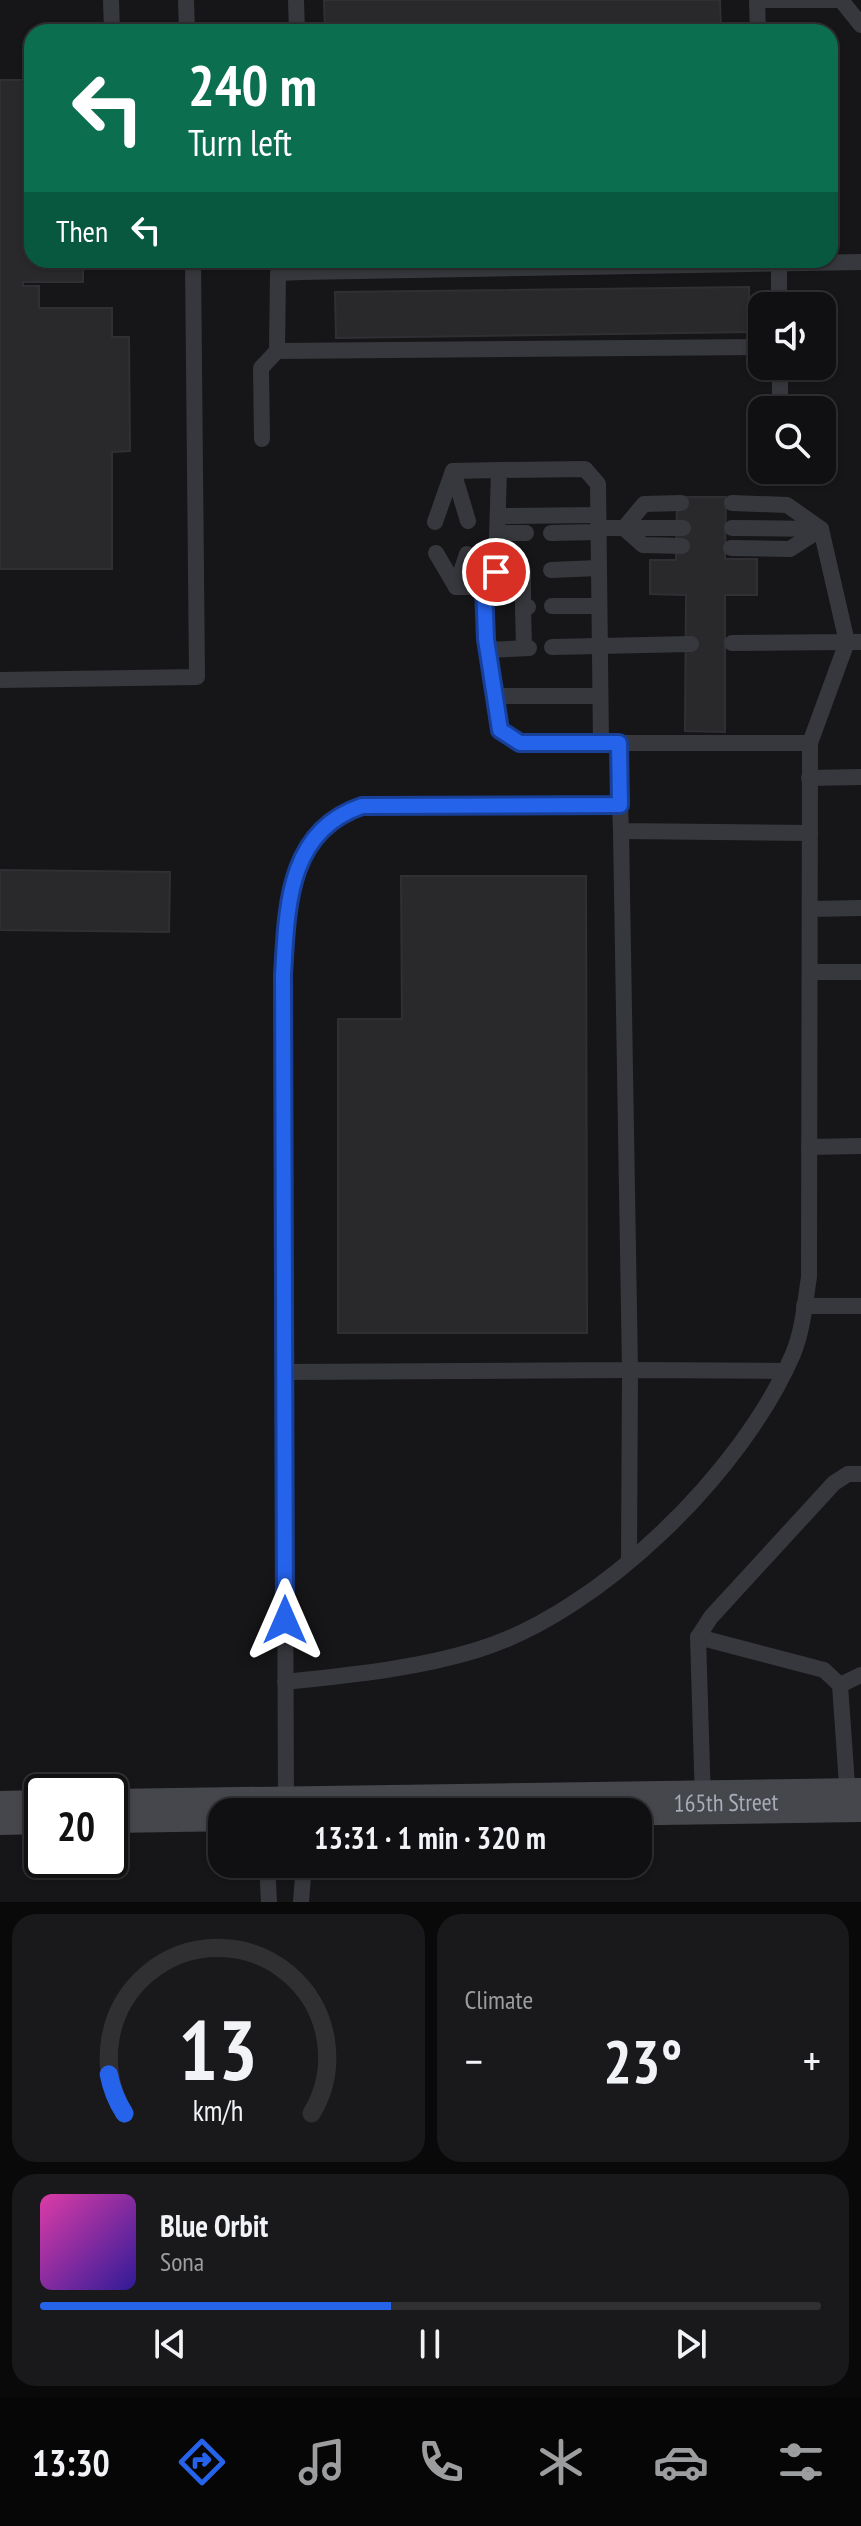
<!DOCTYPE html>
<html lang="en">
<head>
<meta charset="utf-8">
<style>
	body { margin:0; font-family:"PT Sans Narrow",sans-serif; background:#19191b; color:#f1f3f6; height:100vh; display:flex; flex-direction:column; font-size:30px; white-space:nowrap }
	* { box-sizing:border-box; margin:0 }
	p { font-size:26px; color:#9c9d9f }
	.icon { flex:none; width:44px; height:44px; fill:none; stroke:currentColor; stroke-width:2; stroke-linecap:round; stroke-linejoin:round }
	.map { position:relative; height:1902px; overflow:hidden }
	.sheet { display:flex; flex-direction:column; gap:12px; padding:12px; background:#09090a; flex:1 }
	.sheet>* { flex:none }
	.top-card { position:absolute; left:24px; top:24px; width:814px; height:244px; border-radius:24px; box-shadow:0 2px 6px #0004,0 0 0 2px #303032; background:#0b6e4f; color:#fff; overflow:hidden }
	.buttons { position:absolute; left:748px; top:292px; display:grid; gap:16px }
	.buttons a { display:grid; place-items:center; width:88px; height:88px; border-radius:16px; background:#101012; box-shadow:0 2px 6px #0004,0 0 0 2px #303032; font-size:40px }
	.speed { position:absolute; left:24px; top:1774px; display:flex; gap:16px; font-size:40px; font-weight:700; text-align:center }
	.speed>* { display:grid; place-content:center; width:104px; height:104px; border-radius:50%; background:#101012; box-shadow:0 2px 6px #0004,0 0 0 2px #303032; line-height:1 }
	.speed .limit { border:4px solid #111; border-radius:12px; background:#fff; color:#111 }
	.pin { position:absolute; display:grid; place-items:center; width:68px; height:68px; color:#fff; margin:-34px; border:4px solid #fff; border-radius:50%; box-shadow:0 2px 8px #0007 }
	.me { position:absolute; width:88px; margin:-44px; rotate:0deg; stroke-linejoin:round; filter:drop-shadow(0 0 6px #0008) }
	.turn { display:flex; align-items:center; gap:28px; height:168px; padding:0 32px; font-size:36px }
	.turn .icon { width:104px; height:104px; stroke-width:2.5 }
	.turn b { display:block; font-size:56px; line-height:68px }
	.then { display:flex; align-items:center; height:76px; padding:0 32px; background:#0003; gap:16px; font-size:30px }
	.big { font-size:60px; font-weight:700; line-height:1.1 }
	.sheet .tile { flex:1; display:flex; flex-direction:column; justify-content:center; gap:12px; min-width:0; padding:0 28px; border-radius:24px; background:#19191b }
	.sheet .dial { align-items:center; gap:0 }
	.dial svg { height:208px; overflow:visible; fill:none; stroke:#303032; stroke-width:7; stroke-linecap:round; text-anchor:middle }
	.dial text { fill:#f1f3f6; stroke:none }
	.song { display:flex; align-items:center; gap:24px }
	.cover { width:96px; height:96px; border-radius:12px; background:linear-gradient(135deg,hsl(320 70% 55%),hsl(250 70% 35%)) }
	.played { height:8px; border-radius:4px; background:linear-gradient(90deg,#2563eb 45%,#303032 45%) }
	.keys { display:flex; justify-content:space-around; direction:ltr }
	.heat { display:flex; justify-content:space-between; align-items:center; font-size:44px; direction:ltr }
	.sheet .tiles { flex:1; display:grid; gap:12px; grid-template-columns:1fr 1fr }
	.tile:last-child { grid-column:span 2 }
	.trip { position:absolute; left:208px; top:1798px; width:444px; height:80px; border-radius:24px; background:#101012; box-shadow:0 2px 6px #0004,0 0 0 2px #303032; font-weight:700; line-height:80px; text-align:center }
	.menu { display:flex; height:128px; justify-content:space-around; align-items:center; background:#060607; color:#9c9d9f }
	.menu .icon { width:56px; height:56px }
	.menu .on { color:#2563eb }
	.menu b { font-size:36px; color:#f1f3f6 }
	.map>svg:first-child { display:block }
	.building { fill:#29292c; stroke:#303034; stroke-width:2 }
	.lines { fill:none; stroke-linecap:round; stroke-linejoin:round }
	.service { stroke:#37383d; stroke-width:16 }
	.secondary { stroke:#45474d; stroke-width:44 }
	.route-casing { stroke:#184099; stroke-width:20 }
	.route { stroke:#2563eb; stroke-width:14 }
	.labels { text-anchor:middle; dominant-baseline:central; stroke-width:8; stroke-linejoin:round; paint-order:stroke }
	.street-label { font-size:24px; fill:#a8adb8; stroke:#111113 }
</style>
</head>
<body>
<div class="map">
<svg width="861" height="1902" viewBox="0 0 861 1902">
	<rect width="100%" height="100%" fill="#161618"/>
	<g class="building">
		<polygon points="324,0 720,0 721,32 325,32"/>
		<polygon points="0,80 32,80 32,260 83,260 83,282 23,282 23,286 39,286 39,308 112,308 112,337 129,337 130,451 112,452 112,569 0,569"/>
		<polygon points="749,287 750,332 336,338 335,292"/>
		<polygon points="677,497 726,497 725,559 757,559 757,595 725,595 725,732 685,731 686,595 650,594 650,560 676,560"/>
		<polygon points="0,870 170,872 169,932 0,930"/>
		<polygon points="401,876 586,876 587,1333 338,1333 338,1019 402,1019"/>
	</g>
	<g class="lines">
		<g class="service">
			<polyline points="111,0 112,32"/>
			<polyline points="186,0 187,32"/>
			<polyline points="296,0 297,32"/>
			<polyline points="757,0 841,0 861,25"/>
			<polyline points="757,1 758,32"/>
			<polyline points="302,260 302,272 861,262"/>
			<polyline points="779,264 779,306"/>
			<polyline points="302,272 278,273 277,351 762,347"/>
			<polyline points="780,366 780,410"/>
			<polyline points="262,439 261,368 277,351"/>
			<polyline points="453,471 468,521"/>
			<polyline points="681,503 644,504 624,528 643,545 682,546"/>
			<polyline points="732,503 787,505 821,529 847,642 732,643"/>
			<polyline points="500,516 598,515"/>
			<polyline points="435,522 453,471 499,470"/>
			<polyline points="598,528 683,528"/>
			<polyline points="732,528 820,529"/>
			<polyline points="499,533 526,533"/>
			<polyline points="551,533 598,532"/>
			<polyline points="731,548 790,549 821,529"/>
			<polyline points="436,553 456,587 484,587"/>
			<polyline points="551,570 598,568"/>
			<polyline points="523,571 523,607"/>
			<polyline points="456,587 467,554"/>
			<polyline points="552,606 598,606"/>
			<polyline points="552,647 691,644"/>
			<polyline points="524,648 523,607 528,607"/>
			<polyline points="487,650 529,648"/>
			<polyline points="0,680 197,677 193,260"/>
			<polyline points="495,696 600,696"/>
			<polyline points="601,743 520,743 500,730 486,639 484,587 496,572 499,470 585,469 598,484 601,743 810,743"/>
			<polyline points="619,743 620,805"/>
			<polyline points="809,778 861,777"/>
			<polyline points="810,909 861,908"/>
			<polyline points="810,972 861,972"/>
			<polyline points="809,1147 861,1146"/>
			<polyline points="804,1306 861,1306"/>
			<polyline points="284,1372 630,1370 621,831"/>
			<polyline points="629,1561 630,1370 785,1371"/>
			<polyline points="698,1637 824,1670 840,1685 848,1799"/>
			<path d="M 285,1682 C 350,1675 415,1669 477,1650 C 600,1613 743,1471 793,1354 C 803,1330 805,1302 809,1277 L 810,743 L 847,642 L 861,642"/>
			<polyline points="840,1685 861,1675"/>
			<polyline points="703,1801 698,1637 711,1617 834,1483 848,1474 861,1474"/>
			<path d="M 286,1807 L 283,975 C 287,908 287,831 362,806 L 620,805 L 621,831 L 810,833"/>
			<polyline points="267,1864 269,1902"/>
			<polyline points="301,1902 304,1864"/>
		</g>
		<g class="secondary">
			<path id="s1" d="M 110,1811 L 861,1800"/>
			<polyline points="0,1813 42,1812"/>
		</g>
	</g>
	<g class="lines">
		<defs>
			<path id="route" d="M 285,1620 L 283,975 C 287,908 287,831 362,806 L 620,805 L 619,743 L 520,743 L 500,730 L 486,639 L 484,587 L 496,572"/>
		</defs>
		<use href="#route" class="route-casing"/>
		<use href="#route" class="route"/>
	</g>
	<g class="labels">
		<g class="street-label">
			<text stroke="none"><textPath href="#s1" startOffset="616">165th Street</textPath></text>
		</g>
	</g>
</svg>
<div class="buttons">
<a><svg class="icon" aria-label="sound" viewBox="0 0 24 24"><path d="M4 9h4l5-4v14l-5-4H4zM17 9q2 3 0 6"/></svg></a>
<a><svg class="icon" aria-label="search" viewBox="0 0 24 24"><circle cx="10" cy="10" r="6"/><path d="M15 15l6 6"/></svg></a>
</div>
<div class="speed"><div class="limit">20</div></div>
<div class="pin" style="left:496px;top:572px;background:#d93025"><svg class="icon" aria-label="arrive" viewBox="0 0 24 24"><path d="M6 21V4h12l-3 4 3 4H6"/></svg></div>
<svg class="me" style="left:285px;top:1620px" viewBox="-20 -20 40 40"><path d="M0-17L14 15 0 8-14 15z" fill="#2563eb" stroke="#fff" stroke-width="4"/></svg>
<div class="trip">13:31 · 1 min · 320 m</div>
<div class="top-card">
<div class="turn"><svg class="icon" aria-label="left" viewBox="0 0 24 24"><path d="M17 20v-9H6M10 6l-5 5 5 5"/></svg><div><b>240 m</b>Turn left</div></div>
<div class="then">Then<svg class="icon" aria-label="left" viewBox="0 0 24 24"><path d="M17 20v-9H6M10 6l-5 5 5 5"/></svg></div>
</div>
</div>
<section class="sheet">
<div class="tiles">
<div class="tile dial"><svg viewBox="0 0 100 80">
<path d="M14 69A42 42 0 1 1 86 69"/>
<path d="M14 69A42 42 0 0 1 8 54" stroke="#2563eb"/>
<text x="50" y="56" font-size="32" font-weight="700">13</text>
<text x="50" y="72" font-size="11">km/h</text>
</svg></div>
<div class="tile"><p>Climate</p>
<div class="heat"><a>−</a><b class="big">23°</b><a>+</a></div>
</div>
<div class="tile">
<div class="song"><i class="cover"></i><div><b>Blue Orbit</b><p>Sona</p></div></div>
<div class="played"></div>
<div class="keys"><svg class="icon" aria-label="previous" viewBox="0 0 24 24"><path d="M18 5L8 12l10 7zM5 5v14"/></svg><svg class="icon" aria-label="pause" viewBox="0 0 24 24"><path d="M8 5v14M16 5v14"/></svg><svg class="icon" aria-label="next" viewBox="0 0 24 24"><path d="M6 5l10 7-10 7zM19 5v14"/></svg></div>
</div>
</div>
</section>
<nav class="menu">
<b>13:30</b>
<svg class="icon on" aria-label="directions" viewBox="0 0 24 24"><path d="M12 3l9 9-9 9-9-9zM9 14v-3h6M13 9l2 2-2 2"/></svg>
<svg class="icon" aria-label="music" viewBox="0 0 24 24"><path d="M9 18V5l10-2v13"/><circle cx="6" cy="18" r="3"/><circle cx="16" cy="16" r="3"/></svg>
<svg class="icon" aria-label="phone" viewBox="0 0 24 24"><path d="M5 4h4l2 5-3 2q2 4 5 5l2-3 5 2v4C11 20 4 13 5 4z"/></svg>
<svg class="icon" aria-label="climate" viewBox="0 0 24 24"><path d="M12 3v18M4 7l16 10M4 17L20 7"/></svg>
<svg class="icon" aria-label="car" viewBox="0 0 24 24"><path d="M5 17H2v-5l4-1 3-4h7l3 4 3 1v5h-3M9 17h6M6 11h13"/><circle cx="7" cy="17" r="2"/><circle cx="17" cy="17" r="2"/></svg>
<svg class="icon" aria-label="filters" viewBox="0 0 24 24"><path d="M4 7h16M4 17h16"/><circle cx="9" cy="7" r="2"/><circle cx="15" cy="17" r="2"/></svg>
</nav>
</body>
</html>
